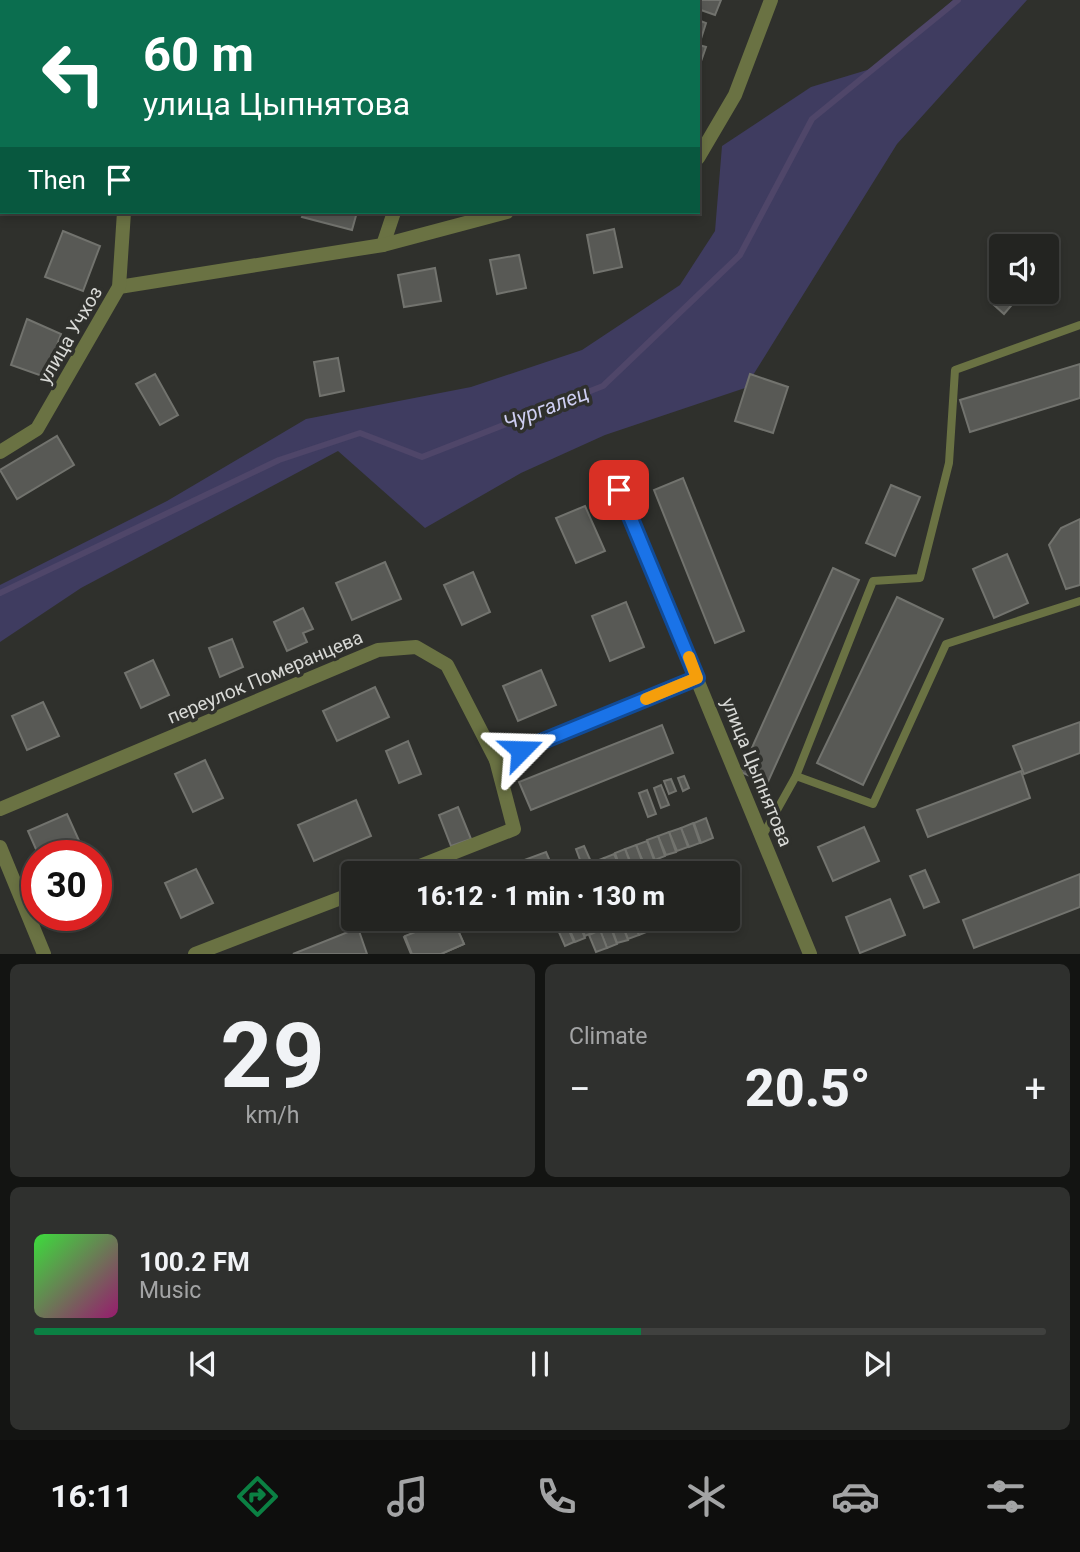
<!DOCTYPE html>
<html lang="en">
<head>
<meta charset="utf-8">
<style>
	body { margin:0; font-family:Roboto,sans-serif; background:#2f302e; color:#f1f3f6; height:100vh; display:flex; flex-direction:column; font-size:26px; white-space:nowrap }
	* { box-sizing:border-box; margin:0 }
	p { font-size:23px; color:#a3a4a5 }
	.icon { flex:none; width:38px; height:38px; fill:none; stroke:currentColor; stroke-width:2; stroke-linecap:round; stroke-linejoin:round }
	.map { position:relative; height:954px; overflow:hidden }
	.panel { display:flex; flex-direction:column; gap:10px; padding:10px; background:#131412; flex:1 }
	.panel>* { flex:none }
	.hud { position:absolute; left:0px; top:0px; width:700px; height:214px; box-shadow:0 4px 10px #0003,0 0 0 2px #40413f; background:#0b6e4f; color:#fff; overflow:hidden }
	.controls { position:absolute; left:989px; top:234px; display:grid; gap:14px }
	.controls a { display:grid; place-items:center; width:70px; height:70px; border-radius:7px; background:#232421; box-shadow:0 4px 10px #0003,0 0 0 2px #40413f; font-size:35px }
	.speed { position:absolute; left:21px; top:840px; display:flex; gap:14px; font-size:35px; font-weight:700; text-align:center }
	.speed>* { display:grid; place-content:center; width:91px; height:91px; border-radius:50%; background:#232421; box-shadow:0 4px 10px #0003,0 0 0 2px #40413f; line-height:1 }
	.speed .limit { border:10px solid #d22; background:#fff; color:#111 }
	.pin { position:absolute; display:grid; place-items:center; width:60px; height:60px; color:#fff; margin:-30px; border-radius:14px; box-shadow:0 4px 10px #0006 }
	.me { position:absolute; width:77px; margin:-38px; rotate:68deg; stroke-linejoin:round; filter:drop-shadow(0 0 5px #0008) }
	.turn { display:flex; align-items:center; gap:24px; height:147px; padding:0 28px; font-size:32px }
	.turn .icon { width:91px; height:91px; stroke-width:2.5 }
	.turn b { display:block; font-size:49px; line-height:60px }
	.then { display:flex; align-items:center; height:66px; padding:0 28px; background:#0003; gap:14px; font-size:26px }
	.big { font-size:52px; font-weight:800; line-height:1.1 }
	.panel .widget { flex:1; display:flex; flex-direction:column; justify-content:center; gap:10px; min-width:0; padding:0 24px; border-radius:10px; background:#2f302e }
	.panel .dial { align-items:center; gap:0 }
	.dial b { font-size:91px; line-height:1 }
	.song { display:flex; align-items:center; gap:21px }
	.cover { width:84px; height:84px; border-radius:10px; background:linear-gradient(135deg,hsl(120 70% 55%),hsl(320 70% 35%)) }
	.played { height:7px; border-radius:4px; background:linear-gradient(90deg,#0b8043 60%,#40413f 60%) }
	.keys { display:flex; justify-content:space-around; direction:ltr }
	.heat { display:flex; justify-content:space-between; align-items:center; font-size:38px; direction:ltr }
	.panel .tiles { flex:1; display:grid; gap:10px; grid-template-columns:1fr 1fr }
	.widget:last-child { grid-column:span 2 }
	.trip { position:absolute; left:341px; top:861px; width:399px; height:70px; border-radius:7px; background:#232421; box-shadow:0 4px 10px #0003,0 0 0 2px #40413f; font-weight:800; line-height:70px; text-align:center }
	.dock { display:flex; height:112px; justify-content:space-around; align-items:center; background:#0e0e0d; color:#a3a4a5 }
	.dock .icon { width:49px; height:49px }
	.dock .current { color:#0b8043 }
	.dock b { font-size:32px; color:#f1f3f6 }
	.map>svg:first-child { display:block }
	.green { fill:#3f3c60 }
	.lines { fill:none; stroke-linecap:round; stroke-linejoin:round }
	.stream { stroke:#4f4669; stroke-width:6 }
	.building { fill:#585955; stroke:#72736e; stroke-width:2 }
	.lane { stroke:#6a7243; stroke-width:8 }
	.street { stroke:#6a7243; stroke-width:14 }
	.route-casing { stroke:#114b97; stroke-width:18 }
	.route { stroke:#1a73e8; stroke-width:12 }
	.slow { stroke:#f59e0b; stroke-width:12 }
	.labels { text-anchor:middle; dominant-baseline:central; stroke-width:7; stroke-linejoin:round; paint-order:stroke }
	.street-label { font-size:19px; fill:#d8d9d6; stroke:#2f302c }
	.water-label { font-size:21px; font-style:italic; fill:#cecef1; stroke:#2f302c }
</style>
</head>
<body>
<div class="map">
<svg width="1080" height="954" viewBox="0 0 1080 954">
	<rect width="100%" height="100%" fill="#2f302c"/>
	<polygon class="green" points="953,0 1027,0 897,144 745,388 605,435 521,473 425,528 338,451 81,588 0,642 0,585 167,501 306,419 471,387 582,350 680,285 715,231 722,146 811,87 877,67"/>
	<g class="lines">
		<polyline class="stream" points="0,593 279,460 360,433 422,457 603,386 740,255 812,119 958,0"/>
	</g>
	<g class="building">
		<polygon points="497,0 559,0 496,2"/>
		<polygon points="683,0 721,0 715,15 698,9 698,2"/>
		<polygon points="698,20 706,23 699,45 706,47 698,70"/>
		<polygon points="304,212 357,212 352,230 302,217"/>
		<polygon points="614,229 622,267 594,273 587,235"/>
		<polygon points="63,231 100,246 83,291 45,277"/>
		<polygon points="519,255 526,288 497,294 490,260"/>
		<polygon points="435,268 441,301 404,307 398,275"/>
		<polygon points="1002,292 1016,300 1004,314 993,304"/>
		<polygon points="27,319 61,334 45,377 11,365"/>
		<polygon points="338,358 344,391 320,396 314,362"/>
		<polygon points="1080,364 1080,398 970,432 960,400"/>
		<polygon points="155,374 178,415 160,425 136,384"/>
		<polygon points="750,374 788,387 773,433 735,421"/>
		<polygon points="57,436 74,465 17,499 0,470"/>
		<polygon points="683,478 744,631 715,643 654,490"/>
		<polygon points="891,485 920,497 895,556 866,543"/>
		<polygon points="585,506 605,551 576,563 556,518"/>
		<polygon points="1080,519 1080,585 1066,589 1049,545 1061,528"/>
		<polygon points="1007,554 1028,603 994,618 973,569"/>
		<polygon points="385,562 401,599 352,620 336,583"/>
		<polygon points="833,568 859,580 767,784 741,772"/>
		<polygon points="473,572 490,612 462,625 444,585"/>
		<polygon points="897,597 943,619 863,785 817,763"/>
		<polygon points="626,602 644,647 610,661 592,616"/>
		<polygon points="303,608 313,629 303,633 307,642 287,651 274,622"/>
		<polygon points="232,639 243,667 220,677 209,648"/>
		<polygon points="153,660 169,695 141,708 125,673"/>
		<polygon points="541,670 556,705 518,721 503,686"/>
		<polygon points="375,687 389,717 337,741 323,711"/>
		<polygon points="43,702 59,736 27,750 12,716"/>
		<polygon points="1080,722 1080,753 1024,774 1013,746"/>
		<polygon points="662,725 673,753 531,810 519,782"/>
		<polygon points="408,741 421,774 399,783 386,751"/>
		<polygon points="205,760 223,798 193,812 175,774"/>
		<polygon points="1021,771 1030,798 928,837 917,810"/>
		<polygon points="684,776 689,788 683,791 678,778"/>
		<polygon points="671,779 676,791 669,794 664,781"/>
		<polygon points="661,785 669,805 661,808 654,788"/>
		<polygon points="647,790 656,814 648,817 639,793"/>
		<polygon points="356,800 371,836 314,861 298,825"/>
		<polygon points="458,807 471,839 451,846 439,815"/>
		<polygon points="67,814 81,845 57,856 39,856 28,831"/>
		<polygon points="706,818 713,838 701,843 694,823"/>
		<polygon points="693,823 700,843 689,847 681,828"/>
		<polygon points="864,827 879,861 833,881 818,847"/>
		<polygon points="681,828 688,847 677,851 669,832"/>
		<polygon points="669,832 676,852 666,855 658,836"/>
		<polygon points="658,836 665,856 655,860 647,840"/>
		<polygon points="647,841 654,860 644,864 636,845"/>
		<polygon points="636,845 643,864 633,868 625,849"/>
		<polygon points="584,846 592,864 583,868 576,849"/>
		<polygon points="625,849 632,868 622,872 615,853"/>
		<polygon points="546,852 555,873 489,873"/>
		<polygon points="614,854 622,872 619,873 610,873 604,858"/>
		<polygon points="604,858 610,873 600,873 596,861"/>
		<polygon points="725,862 731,878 728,879 728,873 718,873 715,865"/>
		<polygon points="196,869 213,903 181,918 165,883"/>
		<polygon points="925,870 939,902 924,908 910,876"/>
		<polygon points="1080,874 1080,907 974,948 963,920"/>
		<polygon points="890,899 905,935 860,953 846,917"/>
		<polygon points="448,919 453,919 464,944 441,954 411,954 404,937"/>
		<polygon points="448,919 453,919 464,944 441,954 412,954 405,936"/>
		<polygon points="589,919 602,919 605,928 595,932"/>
		<polygon points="589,919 594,932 585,936 578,921"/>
		<polygon points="602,919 614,919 616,923 606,928"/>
		<polygon points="633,919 639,935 628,939 621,922"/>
		<polygon points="633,919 644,919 649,931 639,935"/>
		<polygon points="645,919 656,919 659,926 649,930"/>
		<polygon points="578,921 585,938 575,942 568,926"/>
		<polygon points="621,922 628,940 617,943 611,926"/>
		<polygon points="567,926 574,942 565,946 558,930"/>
		<polygon points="610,926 617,944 607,948 600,930"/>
		<polygon points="358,928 367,954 293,954"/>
		<polygon points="600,930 607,948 596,952 589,935"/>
	</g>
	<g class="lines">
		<g class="lane">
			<polyline points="0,15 2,15"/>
			<polyline points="0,180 2,180"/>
			<polyline points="796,776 873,804 946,644 1080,601"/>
			<polyline points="763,835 796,776 873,581 920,578 949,463 955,370 1080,325"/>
		</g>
		<g class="street">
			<polyline points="145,2 145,0"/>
			<polyline points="461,2 462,0"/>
			<polyline points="698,158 735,95 771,0"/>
			<polyline points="383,245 394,212"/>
			<polyline points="119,287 383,245 507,212"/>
			<polyline points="0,452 37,429 119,287 124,212"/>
			<polyline points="619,490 810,954"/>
			<polyline points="0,809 378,650 416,647 447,665 496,760"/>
			<polyline points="0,847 44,954"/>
			<polyline points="402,873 514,829 496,760 697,678"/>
			<polyline points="195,954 354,893"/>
		</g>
	</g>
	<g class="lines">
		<defs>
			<polyline id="route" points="521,750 697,678 619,490"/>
		</defs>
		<use href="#route" class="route-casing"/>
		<use href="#route" class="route"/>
		<polyline class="slow" points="646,699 697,678 689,657"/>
	</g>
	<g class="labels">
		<g class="street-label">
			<text transform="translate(70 335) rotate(-60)">улица Учхоз</text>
			<text transform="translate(265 677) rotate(-23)">переулок Померанцева</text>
			<text transform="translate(757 772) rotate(68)">улица Цыпнятова</text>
		</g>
		<g class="water-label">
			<text transform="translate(546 408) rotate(-21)">Чургалец</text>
		</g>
	</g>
</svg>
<div class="controls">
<a><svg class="icon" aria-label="sound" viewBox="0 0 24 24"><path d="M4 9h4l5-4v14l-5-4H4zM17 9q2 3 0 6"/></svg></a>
</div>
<div class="speed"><div class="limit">30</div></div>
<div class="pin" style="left:619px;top:490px;background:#d93025"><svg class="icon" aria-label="arrive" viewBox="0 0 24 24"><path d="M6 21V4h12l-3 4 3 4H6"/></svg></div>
<svg class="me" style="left:521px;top:750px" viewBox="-20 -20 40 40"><path d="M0-17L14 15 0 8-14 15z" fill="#1a73e8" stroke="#fff" stroke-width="4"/></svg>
<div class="trip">16:12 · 1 min · 130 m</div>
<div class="hud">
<div class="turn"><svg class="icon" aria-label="left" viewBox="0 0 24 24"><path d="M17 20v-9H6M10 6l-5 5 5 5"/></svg><div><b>60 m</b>улица Цыпнятова</div></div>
<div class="then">Then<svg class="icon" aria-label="arrive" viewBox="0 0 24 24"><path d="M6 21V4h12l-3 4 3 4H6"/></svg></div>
</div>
</div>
<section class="panel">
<div class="tiles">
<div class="widget dial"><b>29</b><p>km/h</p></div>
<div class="widget"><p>Climate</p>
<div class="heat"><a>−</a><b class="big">20.5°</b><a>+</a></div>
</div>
<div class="widget">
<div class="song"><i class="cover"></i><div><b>100.2 FM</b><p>Music</p></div></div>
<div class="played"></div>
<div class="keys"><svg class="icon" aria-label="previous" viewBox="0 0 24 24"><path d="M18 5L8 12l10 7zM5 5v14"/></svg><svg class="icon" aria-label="pause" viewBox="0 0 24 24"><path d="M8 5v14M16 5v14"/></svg><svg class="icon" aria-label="next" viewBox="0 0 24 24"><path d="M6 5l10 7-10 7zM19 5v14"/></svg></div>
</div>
</div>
</section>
<nav class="dock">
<b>16:11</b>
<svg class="icon current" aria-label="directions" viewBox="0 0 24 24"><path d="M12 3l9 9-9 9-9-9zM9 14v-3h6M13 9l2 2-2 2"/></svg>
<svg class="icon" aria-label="music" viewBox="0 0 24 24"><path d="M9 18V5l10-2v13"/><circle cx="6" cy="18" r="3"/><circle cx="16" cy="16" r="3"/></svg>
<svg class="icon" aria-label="phone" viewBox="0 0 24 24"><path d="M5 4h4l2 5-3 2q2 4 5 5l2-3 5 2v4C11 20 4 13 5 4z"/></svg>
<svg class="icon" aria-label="climate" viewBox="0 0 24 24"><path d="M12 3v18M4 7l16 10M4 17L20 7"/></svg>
<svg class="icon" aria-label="car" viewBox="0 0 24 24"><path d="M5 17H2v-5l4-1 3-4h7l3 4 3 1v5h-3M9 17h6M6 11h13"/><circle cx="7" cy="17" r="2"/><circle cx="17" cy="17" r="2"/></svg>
<svg class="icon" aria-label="filters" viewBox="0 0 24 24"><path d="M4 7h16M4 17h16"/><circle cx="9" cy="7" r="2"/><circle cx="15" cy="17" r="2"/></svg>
</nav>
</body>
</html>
